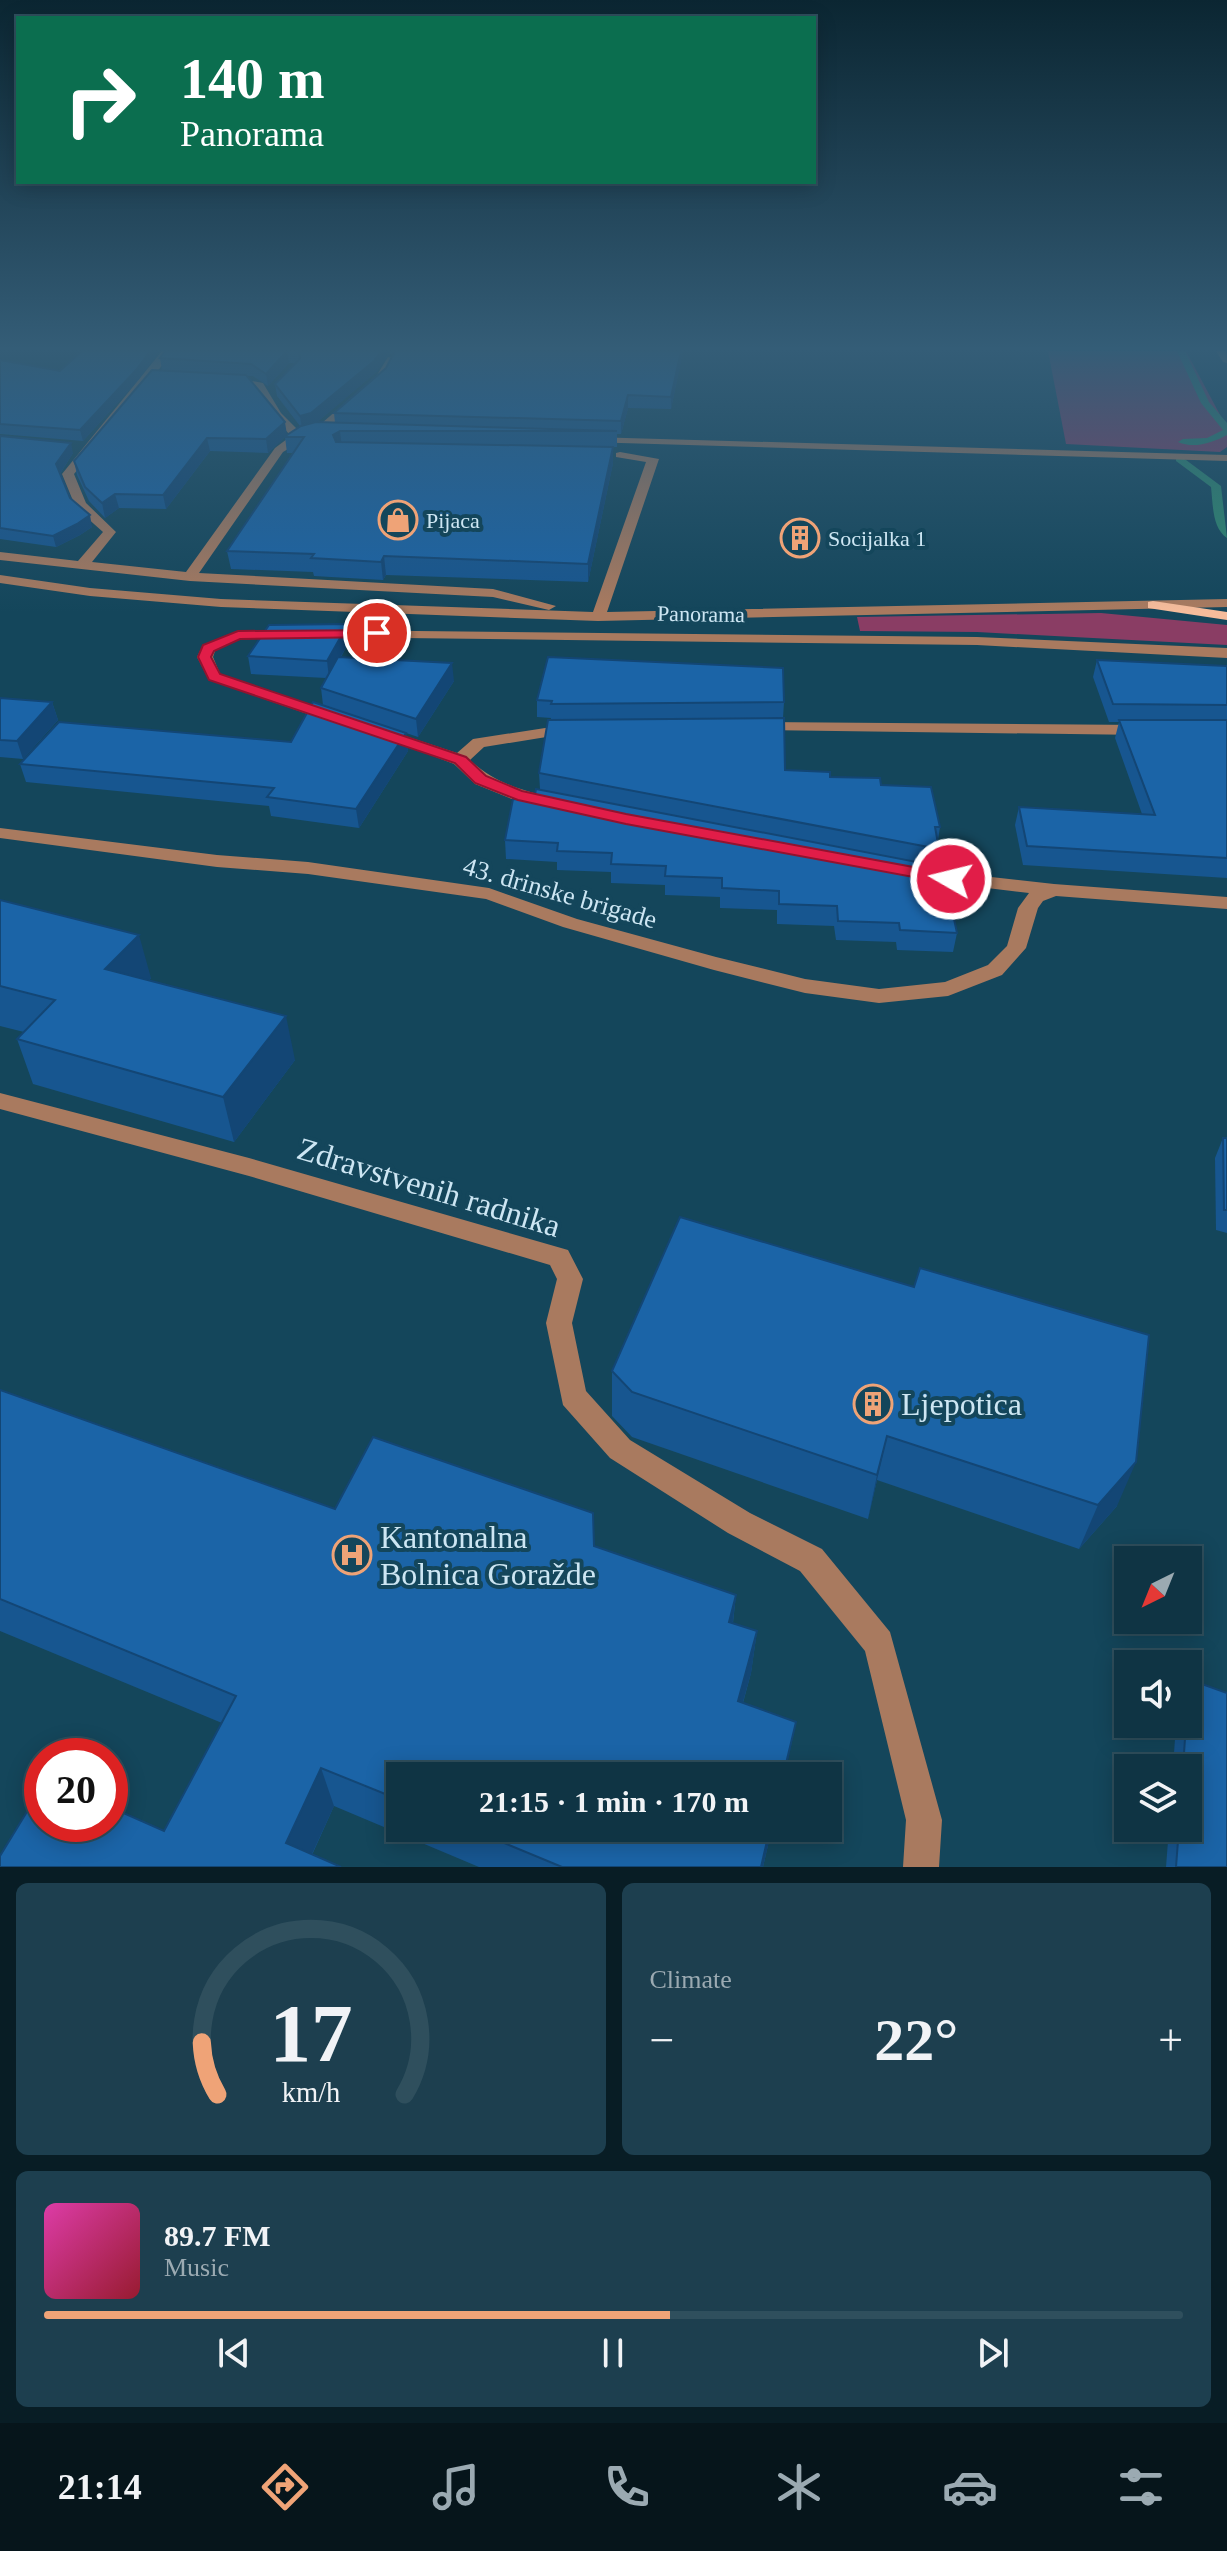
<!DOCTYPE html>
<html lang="en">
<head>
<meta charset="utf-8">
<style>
	body { margin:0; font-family:"Times New Roman",serif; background:#1d3f4f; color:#f1f3f6; height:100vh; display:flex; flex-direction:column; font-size:30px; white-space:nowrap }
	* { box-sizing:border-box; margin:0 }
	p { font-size:26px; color:#9baab2 }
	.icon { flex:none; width:44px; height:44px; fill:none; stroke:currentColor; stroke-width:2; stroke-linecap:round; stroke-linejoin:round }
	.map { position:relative; height:1867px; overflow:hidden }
	.panel { display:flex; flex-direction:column; gap:16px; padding:16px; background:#081d25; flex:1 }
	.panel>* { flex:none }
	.hud { position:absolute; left:16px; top:16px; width:800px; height:168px; border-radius:0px; box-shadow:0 4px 20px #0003,0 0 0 2px #2f4f5d; background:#0b6e4f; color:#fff; overflow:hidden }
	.needle { width:52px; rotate:223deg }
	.controls { position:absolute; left:1114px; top:1546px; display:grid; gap:16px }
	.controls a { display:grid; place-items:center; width:88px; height:88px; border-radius:0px; background:#0f3444; box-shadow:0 4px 20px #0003,0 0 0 2px #2f4f5d; font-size:40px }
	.speed { position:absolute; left:24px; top:1738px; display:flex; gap:16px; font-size:40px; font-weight:700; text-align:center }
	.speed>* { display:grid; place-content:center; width:104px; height:104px; border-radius:50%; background:#0f3444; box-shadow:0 4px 20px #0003,0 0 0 2px #2f4f5d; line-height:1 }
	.speed .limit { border:12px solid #d22; background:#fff; color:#111 }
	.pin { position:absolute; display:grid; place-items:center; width:68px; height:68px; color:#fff; margin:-34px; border:4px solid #fff; border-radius:50%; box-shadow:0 2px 8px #0007 }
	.me { position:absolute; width:88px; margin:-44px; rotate:278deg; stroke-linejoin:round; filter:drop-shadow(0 0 6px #0008) }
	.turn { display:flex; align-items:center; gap:28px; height:168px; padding:0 32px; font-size:36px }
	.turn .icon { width:104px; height:104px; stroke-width:2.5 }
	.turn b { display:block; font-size:56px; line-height:68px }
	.big { font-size:60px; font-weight:700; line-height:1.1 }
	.panel .card { flex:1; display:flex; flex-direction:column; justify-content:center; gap:12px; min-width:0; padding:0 28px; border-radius:12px; background:#1d3f4f }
	.panel .dial { align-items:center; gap:0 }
	.dial svg { height:208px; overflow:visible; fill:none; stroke:#2f4f5d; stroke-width:7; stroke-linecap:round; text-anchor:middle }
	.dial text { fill:#f1f3f6; stroke:none }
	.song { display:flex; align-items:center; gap:24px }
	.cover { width:96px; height:96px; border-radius:12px; background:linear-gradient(135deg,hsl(320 70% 55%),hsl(350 70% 35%)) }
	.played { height:8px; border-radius:4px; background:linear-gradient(90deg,#efa377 55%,#2f4f5d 55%) }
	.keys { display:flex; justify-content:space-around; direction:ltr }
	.heat { display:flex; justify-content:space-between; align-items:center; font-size:44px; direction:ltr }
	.panel .tiles { flex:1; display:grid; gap:16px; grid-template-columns:1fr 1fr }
	.card:last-child { grid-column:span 2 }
	.trip { position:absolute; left:386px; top:1762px; width:456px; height:80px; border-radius:0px; background:#0f3444; box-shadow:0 4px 20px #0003,0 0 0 2px #2f4f5d; font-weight:700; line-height:80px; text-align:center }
	.tabs { display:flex; height:128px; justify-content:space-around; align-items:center; background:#06151b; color:#9baab2 }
	.tabs .icon { width:56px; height:56px }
	.tabs .active { color:#efa377 }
	.tabs b { font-size:36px; color:#f1f3f6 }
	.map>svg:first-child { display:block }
	.green { fill:#8a3d64 }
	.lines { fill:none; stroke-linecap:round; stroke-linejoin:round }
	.stream { fill:#2e896f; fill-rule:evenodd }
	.minor { fill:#a97a5f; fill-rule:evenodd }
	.major { fill:#f6bc9b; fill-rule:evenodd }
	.wall { fill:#175690; fill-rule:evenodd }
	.shaded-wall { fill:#134675 }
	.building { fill:#1b64a7; stroke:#134675; stroke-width:2 }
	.route { fill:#e11d48; stroke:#92132f; stroke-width:2 }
	.labels { text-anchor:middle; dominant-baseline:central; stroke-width:8; stroke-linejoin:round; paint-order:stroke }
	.far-poi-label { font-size:22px; fill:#cde6f3; stroke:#14465b; text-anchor:start }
	.far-street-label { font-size:22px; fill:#cde6f3; stroke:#14465b }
	.street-label { font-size:26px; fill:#cde6f3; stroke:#14465b }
	.near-street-label { font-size:32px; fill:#cde6f3; stroke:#14465b }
	.near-poi-label { font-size:32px; fill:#cde6f3; stroke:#14465b; text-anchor:start }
</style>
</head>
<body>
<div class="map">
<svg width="1227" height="1867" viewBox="0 0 1227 1867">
	<rect width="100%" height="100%" fill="#14465b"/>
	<g class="green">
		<polygon points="1048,351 1186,351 1227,428 1227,447 1220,452 1066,444"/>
		<polygon points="1101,613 1227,625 1227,645 977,632 860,631 857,617"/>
	</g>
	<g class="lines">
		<g class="stream">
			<path d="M 1177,351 L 1185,351 L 1209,402 L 1227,423 L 1227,435 C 1212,443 1194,449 1178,442 L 1183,439 L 1207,438 L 1223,430 L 1201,403 Z"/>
			<path d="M 1176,457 L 1182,457 L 1221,486 L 1227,538 C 1212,528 1213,504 1211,487 L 1176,461 Z"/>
		</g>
		<g class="minor">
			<polygon points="162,351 172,351 148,385 74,474 86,503 116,532 92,562 186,572 275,448 291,436 273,417 255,387 221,381 225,376 263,383 281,413 300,432 313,434 283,452 199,573 493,589 556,606 549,610 493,597 190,581 0,560 0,552 78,561 103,532 76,508 62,474"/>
			<polygon points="1216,351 1226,351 1227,363 1223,362"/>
			<polygon points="388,357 396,359 385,379 322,434 314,434 314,430 377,375"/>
			<polygon points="591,437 1227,455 1227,461 587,442 585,440"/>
			<polygon points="620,452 659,459 607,612 1227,599 1227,607 598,621 221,607 90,596 0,583 0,575 90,588 221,599 593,612 646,462 616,457 616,453"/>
			<polygon points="287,630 292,631 292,637 240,639 215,651 213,657 220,674 340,715 340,721 328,721 209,680 197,657 203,645 238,631"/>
			<polygon points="323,630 977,637 1227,648 1227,658 977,645 318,637 316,634"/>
			<polygon points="759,722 1143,725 1151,730 1143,735 753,730 751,727"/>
			<path d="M 571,724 L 579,729 L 577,732 L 484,747 L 470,760 C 497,786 530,792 565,801 L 568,805 L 559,810 L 512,799 L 475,784 L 454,764 L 376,734 L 384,729 L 457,753 L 473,739 Z"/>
			<polygon points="0,828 217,855 308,862 489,888 577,919 716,957 805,979 879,989 945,982 988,965 1007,946 1018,908 1029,893 913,879 911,875 920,869 1054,884 1227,897 1227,909 1056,896 1043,901 1038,908 1026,948 1002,975 948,996 879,1003 805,993 714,970 563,927 486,899 308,874 217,867 0,838"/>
			<polygon points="0,1093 249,1158 568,1250 583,1279 572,1323 586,1391 630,1440 750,1513 822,1549 890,1632 942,1820 939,1867 903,1867 906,1820 865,1651 800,1571 728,1533 610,1458 563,1405 546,1323 557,1279 550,1265 249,1176 0,1109"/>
		</g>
		<polygon class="major" points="1153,601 1227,612 1227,620 1148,608 1148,602"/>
	</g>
	<g class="wall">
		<polygon points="82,351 157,351 158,352 139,379 83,441 0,434 0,360 60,371"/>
		<path d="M 165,351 L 683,351 L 671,409 L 628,408 L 621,434 L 617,434 L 617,447 L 592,447 L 613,463 L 588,582 L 386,575 L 383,580 L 314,576 L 313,572 L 231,569 L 227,551 L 293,453 L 287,453 L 285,437 L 268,453 L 210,451 L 166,509 L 119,508 L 105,518 L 89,501 L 77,475 L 74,461 L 162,370 L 160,358 ZM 390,353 L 393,355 L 386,368 L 334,413 L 335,423 L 317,422 L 375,373 ZM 289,363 L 296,363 L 275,384 L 277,396 L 300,426 L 287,435 L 247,376 L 253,376 L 268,386 Z"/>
		<polygon points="0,436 73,453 60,474 70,498 92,527 80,535 56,547 0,539"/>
		<polygon points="350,640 341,657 454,681 418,737 323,705 321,688 326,678 251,674 248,656"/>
		<polygon points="1097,660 1227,666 1227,878 1023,865 1015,825 1019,807 1142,814 1115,738 1119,722 1109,722 1093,677"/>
		<polygon points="0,698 52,702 58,720 23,759 0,757"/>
		<polygon points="537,700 784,702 783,718 785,770 881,785 940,827 938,840 939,849 936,866 957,933 953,952 897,950 896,942 836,940 834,926 777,924 777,910 720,908 720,897 665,895 665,885 611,883 611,872 557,870 557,862 506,859 505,840 534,800 540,789 539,773 551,718 537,717"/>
		<polygon points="406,733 408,751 359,828 271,816 269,806 26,782 20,764"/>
		<polygon points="0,900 151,978 149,980 295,1060 234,1142 33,1084 17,1039 24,1032 0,1026"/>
		<polygon points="1223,1138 1227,1138 1227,1233 1216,1230 1215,1158"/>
		<polygon points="680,1217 1117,1506 1079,1549 877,1480 868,1519 632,1437 612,1416 612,1371"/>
		<polygon points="0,1390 335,1509 594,1546 736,1595 733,1623 757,1631 751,1673 743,1703 788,1761 785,1776 400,1776 400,1828 772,1828 763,1867 479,1867 334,1806 312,1855 222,1723 0,1631"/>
		<polygon points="1176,1724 1188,1724 1227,1867 1166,1867 1169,1828 1188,1828 1188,1768 1173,1768"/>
	</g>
	<g class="shaded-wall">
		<polygon points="150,351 157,351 158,352 139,379 83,441 80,430"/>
		<polygon points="287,351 289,363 268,386 266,374"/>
		<polygon points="381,351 390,351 390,353 375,373 313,426 302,429 300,416"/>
		<polygon points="681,351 683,351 671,409 671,397"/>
		<polygon points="628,395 628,408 621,434 621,421"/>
		<polygon points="285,422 287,435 268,453 266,439"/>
		<polygon points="340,431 342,447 335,451 333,435"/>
		<polygon points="207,438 210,451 166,509 163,495"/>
		<polygon points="71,443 73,453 59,475 56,464"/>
		<polygon points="613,447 613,463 588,582 588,564"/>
		<polygon points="115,494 119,508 105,518 102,503"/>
		<polygon points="90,515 92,527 80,535 56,547 53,536"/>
		<polygon points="384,556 386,575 383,580 381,562"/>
		<polygon points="348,624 350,640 329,678 327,661"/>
		<polygon points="452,663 454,681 418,737 416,719"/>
		<polygon points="52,702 58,720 23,759 17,741"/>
		<polygon points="406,733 408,751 359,828 356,809"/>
		<polygon points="139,935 151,978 118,1013 105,969"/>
		<polygon points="286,1016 295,1060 234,1142 223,1097"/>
		<polygon points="887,1436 877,1480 868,1519 877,1475"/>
		<polygon points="1136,1462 1117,1506 1079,1549 1098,1505"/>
		<polygon points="736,1595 731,1637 729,1622"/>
		<polygon points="757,1631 751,1673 732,1741 738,1701"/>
		<polygon points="796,1722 785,1776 783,1776"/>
		<polygon points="321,1768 334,1806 306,1867 286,1843"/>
		<polygon points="770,1828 772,1828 763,1867 761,1867"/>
	</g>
	<g class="building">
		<polygon points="82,351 150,351 137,369 80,430 0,424 0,360 60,371"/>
		<polygon points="165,351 287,351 266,374 251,364 160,358"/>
		<polygon points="299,351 381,351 374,361 311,413 300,416 275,384 300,359"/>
		<polygon points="395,351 681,351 671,397 628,395 621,421 334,413 386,368"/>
		<polygon points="152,370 246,375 285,422 266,439 207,438 163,495 115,494 102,503 85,487 74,461"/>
		<polygon points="316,422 617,431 340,431 333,435 336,442 613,447 588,564 384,556 381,562 311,558 314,554 227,551 304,437 284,437 301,426"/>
		<polygon points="0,436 71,443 56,464 70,498 90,515 77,524 53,536 0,528"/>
		<polygon points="348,624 327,661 248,656 269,625"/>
		<polygon points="338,657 452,663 416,719 321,688"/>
		<polygon points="548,657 783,668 784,702 551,704 552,701 537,700"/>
		<polygon points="1097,660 1227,666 1227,705 1113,704"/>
		<polygon points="0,698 52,702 17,741 0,740"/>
		<polygon points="313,702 406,733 356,809 267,797 274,788 20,764 59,722 291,742"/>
		<polygon points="784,718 785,770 830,772 830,777 880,778 881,785 931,787 940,827 935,827 939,849 539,773 548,720"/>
		<polygon points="1119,720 1227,720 1227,858 1027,846 1019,807 1155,815"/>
		<polygon points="536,789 943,867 957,933 900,930 899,923 838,921 837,906 779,904 779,891 722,888 722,878 665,876 666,866 611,864 612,853 557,851 558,843 505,840 513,799 534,800"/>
		<polygon points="0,900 139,935 105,969 286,1016 223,1097 17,1039 55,1000 0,986"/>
		<polygon points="1223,1138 1227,1138 1227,1210 1224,1210"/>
		<polygon points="680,1217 914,1287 920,1268 1149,1335 1136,1462 1098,1505 887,1436 877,1475 632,1392 612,1371"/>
		<polygon points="0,1390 335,1509 373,1437 593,1513 594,1546 736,1595 729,1622 757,1631 738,1701 796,1722 783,1776 400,1776 400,1800 321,1768 286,1843 341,1867 0,1867 0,1856 42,1787 42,1824 110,1824 110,1807 164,1831 236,1696 0,1599"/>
		<polygon points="1188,1679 1227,1693 1227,1867 1176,1867 1179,1828 1188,1828 1188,1768 1183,1768 1186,1724 1188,1724"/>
		<polygon points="468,1828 770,1828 761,1867 562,1867"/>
	</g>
	<linearGradient id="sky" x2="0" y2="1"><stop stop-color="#0b2632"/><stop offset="0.57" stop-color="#345d77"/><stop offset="1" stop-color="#345d77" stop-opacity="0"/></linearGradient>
	<rect width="1227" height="612" fill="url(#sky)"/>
	<polygon class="route" points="381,630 383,633 377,637 240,639 214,651 211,657 220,674 466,757 486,776 522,791 626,814 951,874 959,879 951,884 626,824 518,800 475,783 455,763 209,680 198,657 203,645 238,631"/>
	<defs>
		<symbol id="shop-ring" viewBox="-11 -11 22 22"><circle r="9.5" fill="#14465b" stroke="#efa377" stroke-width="1.5"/><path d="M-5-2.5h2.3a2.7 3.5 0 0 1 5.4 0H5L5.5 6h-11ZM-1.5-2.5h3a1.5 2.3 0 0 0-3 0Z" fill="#efa377"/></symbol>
		<symbol id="building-ring" viewBox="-11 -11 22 22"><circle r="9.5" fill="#14465b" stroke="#efa377" stroke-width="1.5"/><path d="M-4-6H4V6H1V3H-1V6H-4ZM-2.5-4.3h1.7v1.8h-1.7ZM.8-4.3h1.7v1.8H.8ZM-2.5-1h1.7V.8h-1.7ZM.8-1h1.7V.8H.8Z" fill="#efa377"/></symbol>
		<symbol id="hospital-ring" viewBox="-11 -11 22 22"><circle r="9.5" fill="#14465b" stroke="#efa377" stroke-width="1.5"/><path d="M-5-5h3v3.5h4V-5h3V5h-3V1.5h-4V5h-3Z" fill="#efa377"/></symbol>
	</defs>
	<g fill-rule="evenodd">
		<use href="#shop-ring" x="376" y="498" width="44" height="44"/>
		<use href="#building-ring" x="778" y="516" width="44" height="44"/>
		<use href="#building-ring" x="851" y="1382" width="44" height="44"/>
		<use href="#hospital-ring" x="330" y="1533" width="44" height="44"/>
	</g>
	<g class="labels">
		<g class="far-poi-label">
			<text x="426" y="520">Pijaca</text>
			<text x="828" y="538">Socijalka 1</text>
		</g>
		<g class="far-street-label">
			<text transform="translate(701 614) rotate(1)">Panorama</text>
		</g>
		<g class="street-label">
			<text transform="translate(560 893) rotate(16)">43. drinske brigade</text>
		</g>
		<g class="near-street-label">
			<text transform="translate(429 1187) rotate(17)">Zdravstvenih radnika</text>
		</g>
		<g class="near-poi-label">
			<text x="901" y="1404">Ljepotica</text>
			<text x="380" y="1537">Kantonalna<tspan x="380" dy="37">Bolnica Goražde</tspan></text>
		</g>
	</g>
</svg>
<div class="controls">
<a><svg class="needle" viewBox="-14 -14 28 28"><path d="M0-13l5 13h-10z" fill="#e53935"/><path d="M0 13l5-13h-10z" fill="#9baab2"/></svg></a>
<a><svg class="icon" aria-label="sound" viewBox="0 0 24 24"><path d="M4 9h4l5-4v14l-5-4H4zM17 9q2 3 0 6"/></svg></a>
<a><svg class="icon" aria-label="layers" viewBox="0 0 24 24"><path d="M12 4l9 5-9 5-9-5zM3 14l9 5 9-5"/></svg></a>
</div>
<div class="speed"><div class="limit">20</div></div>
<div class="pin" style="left:377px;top:633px;background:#d93025"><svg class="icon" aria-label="arrive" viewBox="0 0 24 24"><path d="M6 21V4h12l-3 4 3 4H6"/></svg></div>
<svg class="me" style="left:951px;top:879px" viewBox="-20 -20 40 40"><circle r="17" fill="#e11d48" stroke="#fff" stroke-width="3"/><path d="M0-11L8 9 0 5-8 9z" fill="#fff"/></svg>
<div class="trip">21:15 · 1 min · 170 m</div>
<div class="hud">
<div class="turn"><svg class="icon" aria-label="right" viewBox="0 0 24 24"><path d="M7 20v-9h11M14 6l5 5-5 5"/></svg><div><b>140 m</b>Panorama</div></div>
</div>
</div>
<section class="panel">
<div class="tiles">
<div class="card dial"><svg viewBox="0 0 100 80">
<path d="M14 69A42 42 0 1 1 86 69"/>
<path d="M14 69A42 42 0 0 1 8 49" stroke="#efa377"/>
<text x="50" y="56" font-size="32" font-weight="700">17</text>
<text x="50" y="72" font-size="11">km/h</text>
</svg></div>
<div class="card"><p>Climate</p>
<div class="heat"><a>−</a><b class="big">22°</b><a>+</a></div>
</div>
<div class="card">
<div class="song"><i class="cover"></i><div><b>89.7 FM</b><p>Music</p></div></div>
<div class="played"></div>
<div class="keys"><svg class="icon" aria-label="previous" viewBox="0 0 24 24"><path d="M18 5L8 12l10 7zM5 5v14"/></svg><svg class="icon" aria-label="pause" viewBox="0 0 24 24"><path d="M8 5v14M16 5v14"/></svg><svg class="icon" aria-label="next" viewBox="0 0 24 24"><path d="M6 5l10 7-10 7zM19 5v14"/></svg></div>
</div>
</div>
</section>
<nav class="tabs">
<b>21:14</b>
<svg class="icon active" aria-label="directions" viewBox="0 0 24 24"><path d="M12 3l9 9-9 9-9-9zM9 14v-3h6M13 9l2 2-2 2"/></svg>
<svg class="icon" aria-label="music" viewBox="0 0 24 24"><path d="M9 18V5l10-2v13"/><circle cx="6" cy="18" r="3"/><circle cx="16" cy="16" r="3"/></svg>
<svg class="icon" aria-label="phone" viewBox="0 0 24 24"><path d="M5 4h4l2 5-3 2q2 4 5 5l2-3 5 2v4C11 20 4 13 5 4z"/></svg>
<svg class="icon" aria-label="climate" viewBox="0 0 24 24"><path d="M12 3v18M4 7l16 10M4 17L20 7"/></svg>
<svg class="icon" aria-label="car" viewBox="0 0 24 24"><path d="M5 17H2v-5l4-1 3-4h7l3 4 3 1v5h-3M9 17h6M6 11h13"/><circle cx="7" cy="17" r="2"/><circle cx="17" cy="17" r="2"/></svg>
<svg class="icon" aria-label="filters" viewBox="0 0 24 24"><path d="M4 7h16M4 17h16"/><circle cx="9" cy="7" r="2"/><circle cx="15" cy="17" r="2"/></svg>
</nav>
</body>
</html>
